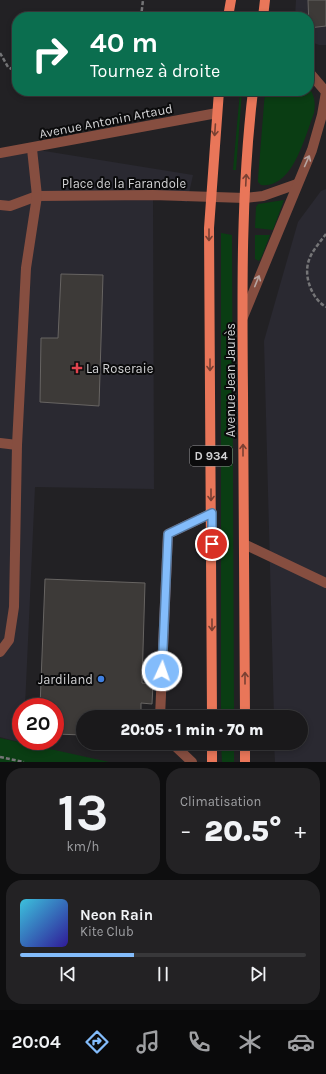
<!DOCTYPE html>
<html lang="fr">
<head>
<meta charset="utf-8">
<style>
	body { margin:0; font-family:Karla,sans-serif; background:#232224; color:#f1f3f6; height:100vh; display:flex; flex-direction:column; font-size:15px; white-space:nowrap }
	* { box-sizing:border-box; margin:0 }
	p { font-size:13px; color:#9fa0a3 }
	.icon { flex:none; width:22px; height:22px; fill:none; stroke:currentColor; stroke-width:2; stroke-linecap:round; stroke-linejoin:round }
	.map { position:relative; height:762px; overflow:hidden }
	.sheet { display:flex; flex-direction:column; gap:6px; padding:6px; background:#0e0e0f; flex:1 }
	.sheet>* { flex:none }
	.top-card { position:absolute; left:12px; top:12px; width:302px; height:84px; border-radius:16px; box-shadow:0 2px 6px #0003,0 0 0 1px #38383a; background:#0b6e4f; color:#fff; overflow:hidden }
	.speed { position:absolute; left:12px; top:698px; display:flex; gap:8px; font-size:20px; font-weight:700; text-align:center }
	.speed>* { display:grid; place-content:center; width:52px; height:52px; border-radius:50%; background:#1a191b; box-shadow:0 2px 6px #0003,0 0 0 1px #38383a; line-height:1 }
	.speed .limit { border:6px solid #d22; background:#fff; color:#111 }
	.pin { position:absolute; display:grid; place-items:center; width:34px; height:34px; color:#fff; margin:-17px; border:2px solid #fff; border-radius:50%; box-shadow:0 1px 4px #0007 }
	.me { position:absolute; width:44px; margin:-22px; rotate:3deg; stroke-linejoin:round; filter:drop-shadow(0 0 3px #0008) }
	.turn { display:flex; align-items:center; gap:14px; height:84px; padding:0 12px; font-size:18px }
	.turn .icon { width:52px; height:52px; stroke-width:2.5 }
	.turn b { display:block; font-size:28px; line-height:34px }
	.big { font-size:30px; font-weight:800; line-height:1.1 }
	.sheet .widget { flex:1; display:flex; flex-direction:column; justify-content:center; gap:6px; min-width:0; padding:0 14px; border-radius:16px; background:#232224 }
	.sheet .dial { align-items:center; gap:0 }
	.dial b { font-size:52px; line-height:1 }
	.song { display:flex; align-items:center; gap:12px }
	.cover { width:48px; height:48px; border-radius:6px; background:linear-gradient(135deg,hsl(190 70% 55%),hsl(250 70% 35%)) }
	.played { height:4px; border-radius:2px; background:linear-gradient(90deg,#83bcfb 40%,#38383a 40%) }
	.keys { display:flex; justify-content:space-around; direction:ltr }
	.heat { display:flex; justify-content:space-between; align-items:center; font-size:22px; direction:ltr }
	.sheet .tiles { flex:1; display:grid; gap:6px; grid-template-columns:1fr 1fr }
	.widget:last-child { grid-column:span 2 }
	.trip { position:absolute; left:76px; top:710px; width:232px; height:40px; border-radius:20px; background:#1a191b; box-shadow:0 2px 6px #0003,0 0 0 1px #38383a; font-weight:800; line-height:40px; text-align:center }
	.dock { display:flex; height:64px; justify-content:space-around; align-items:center; background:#0a0a0b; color:#9fa0a3 }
	.dock .icon { width:28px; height:28px }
	.dock .selected { color:#83bcfb }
	.dock b { font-size:18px; color:#f1f3f6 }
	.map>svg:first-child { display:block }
	.built { fill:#2a2931 }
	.green { fill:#0a3d13 }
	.building { fill:#3d3a38; stroke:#676462 }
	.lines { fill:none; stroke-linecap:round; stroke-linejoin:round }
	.path { stroke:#757577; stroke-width:2.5; stroke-dasharray:4 2; stroke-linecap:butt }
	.lane { stroke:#864e40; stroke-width:10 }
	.street { stroke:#864e40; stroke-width:10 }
	.primary { stroke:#e97659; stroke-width:10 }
	.oneway { stroke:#7a4032 }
	.oneway2 { stroke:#b7a4a0 }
	.route-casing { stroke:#557aa3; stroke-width:10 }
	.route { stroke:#83bcfb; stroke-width:7 }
	.health-dot { fill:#e0444e; stroke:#0b0b0c; stroke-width:1.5 }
	.shop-dot { fill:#3f7fe0; stroke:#0b0b0c; stroke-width:1.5 }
	.labels { text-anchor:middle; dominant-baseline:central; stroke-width:4; stroke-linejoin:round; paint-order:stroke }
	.shield { fill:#0b0b0c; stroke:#969698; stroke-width:1 }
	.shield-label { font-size:12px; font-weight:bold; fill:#d2d2d4 }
	.street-label { font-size:13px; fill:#d2d2d4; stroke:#0b0b0c }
	.poi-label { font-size:13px; fill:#d2d2d4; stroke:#0b0b0c; text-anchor:start }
</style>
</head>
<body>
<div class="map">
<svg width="326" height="762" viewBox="0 0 326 762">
	<rect width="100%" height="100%" fill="#222124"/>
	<g class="built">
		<polygon points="296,0 326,0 326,45 319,45 309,41 309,17 295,17"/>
		<polygon points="32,149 193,175 187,202 153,196 154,489 35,487 25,707 21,707 21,741 23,741 23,743 0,737 0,153"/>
		<polygon points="326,189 326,762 275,762 274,743 301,743 301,717 274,717 264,341 298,222 321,191"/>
	</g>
	<g class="green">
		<path d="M 309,87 C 314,95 316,103 314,113 C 305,136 293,189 261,185 L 258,182 L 258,179 L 265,91 L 309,91 Z"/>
		<polygon points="240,91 242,91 236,170 233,170"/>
		<polygon points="284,200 273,230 255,228 256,207 258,204"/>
		<polygon points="221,233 232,235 234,717 221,717"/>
		<polygon points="255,235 270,235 262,256 259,261 255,259"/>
		<polygon points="0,738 109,762 0,762"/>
		<polygon points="221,743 234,743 234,762 222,762"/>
	</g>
	<g class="building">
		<polygon points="308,0 326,0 326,26 309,28"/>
		<polygon points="61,274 103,275 99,406 40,402 41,338 58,338"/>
		<polygon points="45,579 145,583 142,683 153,684 152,704 141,703 141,717 83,717 83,735 55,734 55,707 40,707"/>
	</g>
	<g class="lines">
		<g class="path">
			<polyline points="141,17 143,0"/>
			<polyline points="0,53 8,67 17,72"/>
			<path d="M 326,234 C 320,242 312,251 309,260 C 303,276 312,299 326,307"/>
			<polyline points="0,757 24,762"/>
		</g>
		<g class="lane">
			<polyline points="0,205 10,206 37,196 153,195 245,198 263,196 297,184"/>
			<polyline points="243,317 312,150 322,115 326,92 309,72"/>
			<polyline points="0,443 17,445"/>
			<polyline points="244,544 326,583"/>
			<polyline points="0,652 9,640 14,607 17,445 26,268 37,196 32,149"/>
			<polyline points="160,717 168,534 212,513"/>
			<polyline points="172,743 192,762"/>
		</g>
		<polyline class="street" points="0,153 217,113"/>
		<g class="primary">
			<polyline points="228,17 231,0"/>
			<polyline points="263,17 265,0"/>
			<polyline points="212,717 209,228 219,91"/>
			<path d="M 245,717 C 244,609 244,501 243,393 C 242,292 241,191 253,91"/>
			<polyline points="212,743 212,762"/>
			<polyline points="245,743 245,762"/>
		</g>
	</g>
	<defs><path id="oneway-shaft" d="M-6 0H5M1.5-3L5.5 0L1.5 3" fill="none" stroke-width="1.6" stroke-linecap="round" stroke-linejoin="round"/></defs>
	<g class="oneway">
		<use href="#oneway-shaft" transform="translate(215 130) rotate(94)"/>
		<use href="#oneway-shaft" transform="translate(246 180) rotate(-87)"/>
		<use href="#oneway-shaft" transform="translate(209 235) rotate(90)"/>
		<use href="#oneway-shaft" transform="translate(210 365) rotate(90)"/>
		<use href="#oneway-shaft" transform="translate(243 450) rotate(-90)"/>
		<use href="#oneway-shaft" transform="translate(211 495) rotate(90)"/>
		<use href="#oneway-shaft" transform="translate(212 625) rotate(90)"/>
		<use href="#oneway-shaft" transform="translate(245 678) rotate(-90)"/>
	</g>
	<g class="oneway2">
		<use href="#oneway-shaft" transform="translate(307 161) rotate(-66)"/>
		<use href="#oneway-shaft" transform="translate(257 281) rotate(-68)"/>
	</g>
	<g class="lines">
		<defs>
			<polyline id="route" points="162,671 168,534 212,513 212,544"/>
		</defs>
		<use href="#route" class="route-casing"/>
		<use href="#route" class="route"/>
	</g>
	<path class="health-dot" d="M75 362h4v4h4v4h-4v4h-4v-4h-4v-4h4z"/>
	<circle class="shop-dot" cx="101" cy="679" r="4"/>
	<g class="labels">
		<rect class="shield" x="190" y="446" width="42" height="20" rx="3"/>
		<g class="shield-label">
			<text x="211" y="456">D 934</text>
		</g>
		<g class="street-label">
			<text transform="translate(106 121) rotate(-11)">Avenue Antonin Artaud</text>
			<text x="124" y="183">Place de la Farandole</text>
			<text transform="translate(230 380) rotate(-90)">Avenue Jean Jaurès</text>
		</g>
		<g class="poi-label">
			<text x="86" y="368">La Roseraie</text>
			<text x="93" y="679" text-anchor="end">Jardiland</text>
		</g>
	</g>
</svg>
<div class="speed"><div class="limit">20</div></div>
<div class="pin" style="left:212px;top:544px;background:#d93025"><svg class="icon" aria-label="arrive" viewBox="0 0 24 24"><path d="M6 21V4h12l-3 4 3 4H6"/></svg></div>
<svg class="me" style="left:162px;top:671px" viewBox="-20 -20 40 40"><circle r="17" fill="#83bcfb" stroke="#fff" stroke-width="3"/><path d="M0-11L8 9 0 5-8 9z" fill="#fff"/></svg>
<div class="trip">20:05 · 1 min · 70 m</div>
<div class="top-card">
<div class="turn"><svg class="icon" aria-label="right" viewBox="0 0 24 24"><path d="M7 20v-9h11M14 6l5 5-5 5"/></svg><div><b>40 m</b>Tournez à droite</div></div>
</div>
</div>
<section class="sheet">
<div class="tiles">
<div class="widget dial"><b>13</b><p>km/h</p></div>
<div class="widget"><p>Climatisation</p>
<div class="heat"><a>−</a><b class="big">20.5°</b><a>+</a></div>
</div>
<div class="widget">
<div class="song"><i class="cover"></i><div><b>Neon Rain</b><p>Kite Club</p></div></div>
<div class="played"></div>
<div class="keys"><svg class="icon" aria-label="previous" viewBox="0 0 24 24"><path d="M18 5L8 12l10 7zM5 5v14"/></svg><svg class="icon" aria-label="pause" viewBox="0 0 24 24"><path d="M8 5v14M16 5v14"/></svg><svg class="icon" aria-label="next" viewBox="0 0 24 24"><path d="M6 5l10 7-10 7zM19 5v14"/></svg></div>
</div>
</div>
</section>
<nav class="dock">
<b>20:04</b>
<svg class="icon selected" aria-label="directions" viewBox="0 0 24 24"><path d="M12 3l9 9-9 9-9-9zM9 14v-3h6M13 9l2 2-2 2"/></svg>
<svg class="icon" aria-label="music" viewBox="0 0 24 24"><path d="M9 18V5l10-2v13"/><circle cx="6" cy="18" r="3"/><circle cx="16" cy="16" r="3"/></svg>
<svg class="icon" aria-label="phone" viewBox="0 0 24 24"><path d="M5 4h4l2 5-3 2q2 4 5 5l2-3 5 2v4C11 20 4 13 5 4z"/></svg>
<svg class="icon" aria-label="climate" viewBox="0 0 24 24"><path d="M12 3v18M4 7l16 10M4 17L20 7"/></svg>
<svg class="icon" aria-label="car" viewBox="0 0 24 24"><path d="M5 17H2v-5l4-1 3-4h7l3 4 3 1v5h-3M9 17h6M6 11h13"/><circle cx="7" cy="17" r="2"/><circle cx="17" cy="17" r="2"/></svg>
</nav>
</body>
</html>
